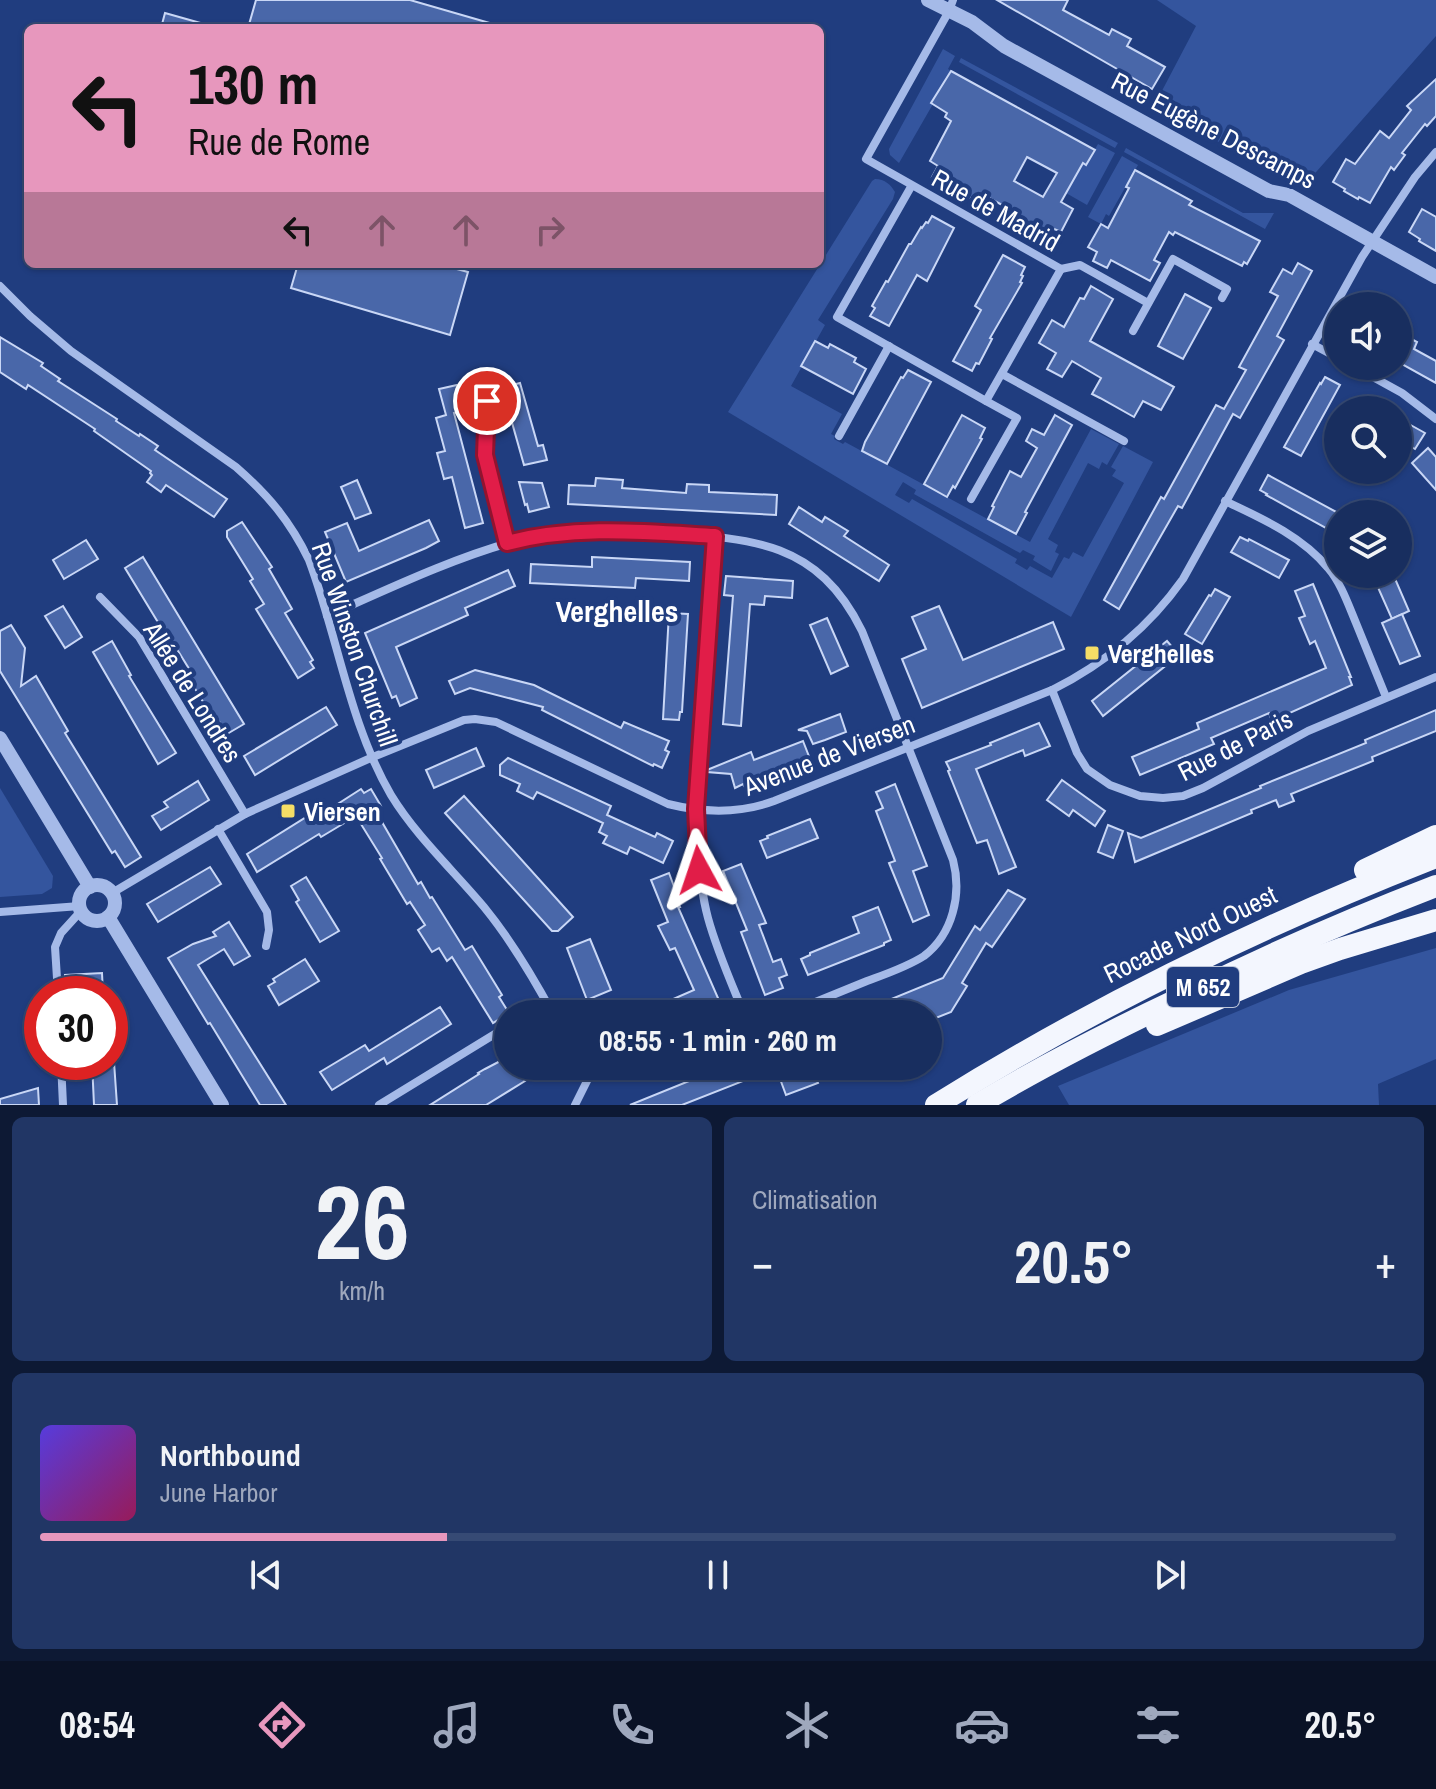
<!DOCTYPE html>
<html lang="fr">
<head>
<meta charset="utf-8">
<style>
	body { margin:0; font-family:"Archivo Narrow",sans-serif; background:#213665; color:#f1f3f6; height:100vh; display:flex; flex-direction:column; font-size:30px; white-space:nowrap }
	* { box-sizing:border-box; margin:0 }
	p { font-size:26px; color:#9fa8bd }
	.icon { flex:none; width:44px; height:44px; fill:none; stroke:currentColor; stroke-width:2; stroke-linecap:round; stroke-linejoin:round }
	.map { position:relative; height:1105px; overflow:hidden }
	.panel { display:flex; flex-direction:column; gap:12px; padding:12px; background:#0d1934; flex:1 }
	.panel>* { flex:none }
	.banner { position:absolute; left:24px; top:24px; width:800px; height:244px; border-radius:12px; box-shadow:0 2px 6px #0004,0 0 0 2px #364a74; background:#e797bd; color:#111; overflow:hidden }
	.fabs { position:absolute; left:1324px; top:292px; display:grid; gap:16px }
	.fabs a { display:grid; place-items:center; width:88px; height:88px; border-radius:50%; background:#182e5f; box-shadow:0 2px 6px #0004,0 0 0 2px #364a74; font-size:40px }
	.speed { position:absolute; left:24px; top:976px; display:flex; gap:16px; font-size:40px; font-weight:700; text-align:center }
	.speed>* { display:grid; place-content:center; width:104px; height:104px; border-radius:50%; background:#182e5f; box-shadow:0 2px 6px #0004,0 0 0 2px #364a74; line-height:1 }
	.speed .limit { border:12px solid #d22; background:#fff; color:#111 }
	.pin { position:absolute; display:grid; place-items:center; width:68px; height:68px; color:#fff; margin:-34px; border:4px solid #fff; border-radius:50%; box-shadow:0 2px 8px #0007 }
	.me { position:absolute; width:88px; margin:-44px; rotate:355deg; stroke-linejoin:round; filter:drop-shadow(0 0 6px #0008) }
	.turn { display:flex; align-items:center; gap:28px; height:168px; padding:0 32px; font-size:36px }
	.turn .icon { width:104px; height:104px; stroke-width:2.5 }
	.turn b { display:block; font-size:56px; line-height:68px }
	.lanes { display:flex; align-items:center; height:76px; padding:0 32px; background:#0003; justify-content:center; gap:40px; direction:ltr }
	.lanes .off { opacity:.35 }
	.big { font-size:60px; font-weight:700; line-height:1.1 }
	.panel .card { flex:1; display:flex; flex-direction:column; justify-content:center; gap:12px; min-width:0; padding:0 28px; border-radius:12px; background:#213665 }
	.panel .dial { align-items:center; gap:0 }
	.dial b { font-size:104px; line-height:1 }
	.song { display:flex; align-items:center; gap:24px }
	.cover { width:96px; height:96px; border-radius:12px; background:linear-gradient(135deg,hsl(250 70% 55%),hsl(330 70% 35%)) }
	.played { height:8px; border-radius:4px; background:linear-gradient(90deg,#e797bd 30%,#364a74 30%) }
	.keys { display:flex; justify-content:space-around; direction:ltr }
	.heat { display:flex; justify-content:space-between; align-items:center; font-size:44px; direction:ltr }
	.panel .tiles { flex:1; display:grid; gap:12px; grid-template-columns:1fr 1fr }
	.card:last-child { grid-column:span 2 }
	.trip { position:absolute; left:494px; top:1000px; width:448px; height:80px; border-radius:40px; background:#182e5f; box-shadow:0 2px 6px #0004,0 0 0 2px #364a74; font-weight:700; line-height:80px; text-align:center }
	.menu { display:flex; height:128px; justify-content:space-around; align-items:center; background:#0a1226; color:#9fa8bd }
	.menu .icon { width:56px; height:56px }
	.menu .selected { color:#e797bd }
	.menu b { font-size:36px; color:#f1f3f6 }
	.map>svg:first-child { display:block }
	.green { fill:#34559e }
	.building { fill:#4967a9; stroke:#c9d7f6; stroke-width:2; fill-rule:evenodd }
	.lines { fill:none; stroke-linecap:round; stroke-linejoin:round }
	.minor { stroke:#a5bae8; stroke-width:8 }
	.tertiary { stroke:#a5bae8; stroke-width:14 }
	.trunk { stroke:#f3f6fe; stroke-width:22 }
	.route-casing { stroke:#92132f; stroke-width:20 }
	.route { stroke:#e11d48; stroke-width:14 }
	.poi-dot { fill:#f5de66; stroke:#203d7f; stroke-width:3 }
	.labels { text-anchor:middle; dominant-baseline:central; stroke-width:8; stroke-linejoin:round; paint-order:stroke }
	.shield { fill:#203d7f; stroke:#bcc5d9; stroke-width:2 }
	.shield-label { font-size:24px; font-weight:bold; fill:#fff }
	.street-label { font-size:26px; fill:#fff; stroke:#203d7f }
	.poi-label { font-size:26px; font-weight:bold; fill:#fff; stroke:#203d7f; text-anchor:start }
	.quarter-label { font-size:30px; font-weight:bold; fill:#fff; stroke:#203d7f }
</style>
</head>
<body>
<div class="map">
<svg width="1436" height="1105" viewBox="0 0 1436 1105">
	<rect width="100%" height="100%" fill="#203d7f"/>
	<g class="green">
		<polygon points="1157,0 1436,0 1436,36 1302,188 1154,106 1196,26"/>
		<polygon points="943,49 955,56 948,69 951,71 931,103 933,104 899,163 890,155 889,149"/>
		<polygon points="961,58 1118,143 1115,148 959,62"/>
		<polygon points="1098,144 1115,153 1087,205 1066,193 1083,163 1086,165"/>
		<polygon points="1126,148 1243,213 1274,213 1265,229 1124,152"/>
		<polygon points="1122,156 1138,165 1109,216 1106,214 1101,224 1088,217"/>
		<path d="M 875,179 C 885,179 891,185 895,192 L 893,199 L 818,320 L 825,325 L 791,386 L 842,414 L 831,434 L 835,436 L 834,439 L 843,444 L 845,442 L 1030,542 L 1091,429 L 1119,444 L 1107,465 L 1102,462 L 1099,469 L 1088,463 L 1048,539 L 1058,545 L 1055,552 L 1059,554 L 1051,571 L 1033,560 L 1035,556 L 1023,550 L 1020,553 L 914,494 L 916,490 L 903,482 L 895,495 L 909,503 L 912,499 L 1017,559 L 1015,563 L 1027,570 L 1030,566 L 1052,578 L 1064,557 L 1069,559 L 1073,552 L 1083,557 L 1124,483 L 1112,476 L 1116,470 L 1111,467 L 1123,446 L 1153,462 L 1071,617 L 728,412 L 872,181 Z"/>
		<polygon points="0,788 53,876 52,888 42,894 0,897"/>
		<polygon points="1436,948 1436,1059 1378,1084 1379,1105 1069,1105 1058,1086 1289,990"/>
	</g>
	<g class="building">
		<polygon points="256,0 410,0 493,24 492,28 248,28"/>
		<polygon points="997,0 1068,0 1063,10 1109,35 1112,29 1131,39 1127,46 1165,67 1152,89"/>
		<polygon points="165,13 204,24 203,28 161,28"/>
		<path d="M 951,71 L 1095,150 L 1086,165 L 1083,163 L 1061,202 L 1073,209 L 1061,232 L 1052,228 L 1046,239 L 1002,215 L 1006,207 L 980,193 L 976,201 L 932,177 L 938,166 L 930,161 L 951,121 L 945,117 L 947,113 L 931,103 ZM 1027,157 L 1057,173 L 1043,197 L 1014,181 Z"/>
		<polygon points="1436,79 1436,116 1427,126 1425,124 1402,153 1405,155 1394,170 1391,167 1370,203 1359,197 1358,199 1344,191 1345,189 1333,182 1346,159 1355,164 1380,131 1389,138 1411,110 1407,106"/>
		<polygon points="1135,170 1192,201 1189,205 1260,241 1247,264 1244,262 1242,266 1175,232 1173,235 1169,232 1154,260 1160,263 1150,281 1111,260 1107,268 1093,261 1097,252 1088,247 1101,224 1108,228 1129,188 1126,187"/>
		<polygon points="1422,209 1436,217 1436,251 1419,241 1420,239 1409,232"/>
		<polygon points="932,216 954,228 927,281 917,275 889,326 870,316 875,308 872,306 886,281 888,282 909,244 911,244 921,227 922,228 926,222 928,223"/>
		<polygon points="1003,255 1025,267 1021,275 1023,276 1020,282 1022,283 990,338 992,339 979,364 976,363 972,371 953,361 981,310 975,306"/>
		<polygon points="1298,263 1312,271 1277,336 1284,340 1240,418 1233,414 1182,508 1178,506 1119,609 1104,600 1161,497 1164,499 1216,405 1224,409 1246,370 1239,367 1278,296 1270,292 1283,269 1292,274"/>
		<polygon points="298,264 438,264 468,272 450,335 291,288"/>
		<polygon points="1091,286 1113,299 1090,341 1174,387 1161,410 1143,401 1134,417 1100,398 1092,394 1101,378 1072,361 1062,377 1047,369 1056,353 1039,343 1052,320 1064,327 1080,298 1084,299"/>
		<polygon points="1185,294 1211,308 1183,359 1158,346"/>
		<polygon points="1402,334 1417,342 1414,349 1436,361 1436,383 1398,362 1398,341"/>
		<polygon points="0,337 43,363 41,366 60,379 58,381 117,419 116,421 139,436 140,434 158,446 155,450 227,499 214,517 166,485 161,492 147,482 152,475 150,473 151,471 94,431 95,429 28,385 26,389 0,372"/>
		<polygon points="815,341 828,348 830,344 856,358 854,362 866,369 853,394 801,366"/>
		<polygon points="908,370 931,382 887,464 862,451 865,442 901,377 903,378"/>
		<polygon points="1325,377 1340,385 1301,456 1284,447 1320,383 1321,384"/>
		<polygon points="520,383 538,446 543,445 547,460 524,465 507,405 504,406 500,388"/>
		<polygon points="457,385 464,410 454,413 483,523 465,528 452,477 444,479 437,453 445,451 436,418 446,415 439,389"/>
		<polygon points="962,415 985,428 980,438 982,439 955,488 953,486 947,497 924,484"/>
		<polygon points="1055,415 1072,425 1025,512 1027,513 1016,534 988,519 994,507 992,506 1010,471 1021,477 1037,448 1026,441 1032,429 1044,435"/>
		<polygon points="1398,418 1425,433 1415,449 1398,439"/>
		<polygon points="1428,448 1436,457 1436,490 1412,463"/>
		<polygon points="1268,475 1340,514 1338,514 1338,523 1333,532 1266,495 1267,494 1260,490"/>
		<polygon points="596,478 623,480 622,488 686,493 687,484 709,485 709,492 777,495 776,515 568,504 569,485 595,486"/>
		<polygon points="357,480 371,513 355,519 341,487"/>
		<polygon points="519,482 542,483 549,507 529,512 527,504 525,505"/>
		<polygon points="799,507 822,522 825,517 848,531 844,536 889,565 879,581 789,524"/>
		<polygon points="429,520 439,541 426,548 346,582 325,532 347,523 359,551"/>
		<polygon points="242,522 272,567 269,569 292,609 285,613 313,660 310,662 314,668 298,678 256,609 264,604 250,581 253,579 227,537 227,531"/>
		<polygon points="1240,537 1248,541 1249,539 1289,560 1279,578 1231,552"/>
		<polygon points="86,540 98,559 64,579 53,560"/>
		<polygon points="143,557 244,724 227,734 220,723 217,725 191,682 186,675 191,672 175,646 173,647 125,568"/>
		<polygon points="592,557 690,562 689,581 636,578 635,588 530,583 531,564 592,567"/>
		<polygon points="508,570 515,586 465,608 468,615 396,647 417,698 400,706 396,696 392,698 365,633"/>
		<polygon points="1372,574 1393,574 1409,611 1392,619"/>
		<polygon points="726,576 793,581 792,598 765,596 764,605 750,604 741,726 723,724 733,596 724,595"/>
		<polygon points="1313,584 1351,677 1349,677 1352,685 1272,721 1269,713 1211,738 1214,744 1140,775 1132,757 1199,729 1197,723 1326,668 1315,641 1310,644 1299,618 1305,616 1295,591"/>
		<polygon points="1215,589 1230,597 1202,644 1185,634 1209,595 1211,596"/>
		<polygon points="63,606 82,637 65,648 45,616"/>
		<polygon points="939,606 963,660 1053,622 1064,649 922,708 902,659 926,649 912,617"/>
		<polygon points="669,613 688,614 682,712 680,712 679,720 663,719"/>
		<polygon points="1402,614 1420,656 1400,664 1382,623"/>
		<polygon points="827,618 848,666 831,674 810,625"/>
		<polygon points="11,625 25,648 21,686 36,676 68,731 65,733 141,857 125,867 115,851 112,853 0,671 0,631"/>
		<polygon points="112,641 131,675 129,676 176,753 158,764 93,652"/>
		<polygon points="1167,641 1179,655 1103,716 1092,701"/>
		<polygon points="475,670 534,685 621,728 624,722 669,741 665,750 669,752 662,768 654,764 653,766 542,710 543,707 470,688 455,694 449,681"/>
		<polygon points="326,707 337,725 255,775 244,756"/>
		<polygon points="1436,710 1436,731 1372,757 1373,761 1291,794 1294,801 1279,807 1276,800 1251,810 1252,813 1135,862 1128,833 1141,838 1261,788 1260,786 1366,743 1365,740"/>
		<polygon points="840,714 846,732 825,740 813,744 807,731 798,730"/>
		<polygon points="1039,723 1050,746 1025,756 1023,750 976,769 1016,867 999,874 987,840 977,843 948,771 950,770 946,762 991,745 990,743"/>
		<polygon points="803,741 810,759 744,786 743,784 735,788 731,774 707,772 707,770 751,752 754,760"/>
		<polygon points="476,748 484,766 434,788 426,770"/>
		<polygon points="508,758 611,806 607,815 655,837 657,833 673,841 663,863 630,847 627,854 603,843 607,836 599,832 603,823 537,792 533,799 517,791 520,784 500,775 500,765"/>
		<polygon points="1062,780 1105,811 1095,826 1073,810 1069,816 1047,800"/>
		<polygon points="198,781 209,800 161,830 152,816 168,807 164,802"/>
		<polygon points="895,784 927,866 913,871 929,915 913,922 889,863 895,861 876,811 883,808 876,792"/>
		<polygon points="361,789 364,793 371,789 381,806 375,810 418,884 421,882 430,898 432,897 465,950 472,946 502,995 499,997 509,1013 493,1023 452,957 447,961 439,948 432,952 418,930 425,925 410,902 407,904 380,859 382,858 356,816 321,837 319,834 257,872 247,854 308,816 311,821"/>
		<polygon points="464,796 573,917 558,931 552,931 445,813"/>
		<polygon points="810,819 818,838 767,858 760,841 768,838 767,836"/>
		<polygon points="1108,825 1123,831 1113,858 1098,852"/>
		<polygon points="741,864 766,923 759,925 773,962 781,959 787,975 779,978 783,988 765,995 741,932 747,930 723,871"/>
		<polygon points="210,867 221,884 158,922 147,904"/>
		<polygon points="669,873 679,900 678,901 680,907 678,907 725,1014 639,1014 694,990 675,948 670,950 658,926 668,922 651,880"/>
		<polygon points="306,877 339,931 320,942 296,902 299,900 291,886"/>
		<polygon points="1008,890 1025,899 992,947 986,943 962,983 967,986 951,1012 928,1021 928,1014 889,1014 884,1002 943,978 975,926 980,930"/>
		<polygon points="878,907 891,940 884,943 884,945 808,975 801,959 810,955 810,953 859,933 853,917"/>
		<polygon points="229,922 250,956 234,965 224,949 198,965 286,1105 260,1105 210,1023 208,1024 168,958 193,944 216,936 213,932"/>
		<polygon points="590,939 611,990 587,1000 567,948"/>
		<polygon points="305,959 319,981 279,1005 268,986 275,982 273,979"/>
		<polygon points="102,973 103,994 66,994 65,975"/>
		<polygon points="440,1007 451,1024 387,1064 384,1058 332,1090 320,1072 365,1045 369,1051"/>
		<polygon points="508,1057 508,1066 516,1066 525,1081 486,1105 430,1105 479,1074 478,1073 485,1069"/>
		<polygon points="92,1062 114,1062 117,1105 94,1105"/>
		<polygon points="726,1066 811,1066 818,1083 786,1095 776,1068 682,1105 630,1105"/>
		<polygon points="38,1088 39,1105 0,1105 0,1099"/>
	</g>
	<g class="lines">
		<g class="minor">
			<polyline points="912,185 837,317 986,401 1061,269 866,159 949,11 953,0"/>
			<polyline points="1061,269 1080,265 1148,303"/>
			<path d="M 0,286 L 30,316 L 71,351 L 236,467 C 269,496 290,521 309,560 C 338,637 349,723 391,795 C 416,836 453,870 484,907 C 511,940 533,977 553,1014"/>
			<polyline points="1133,331 1173,259 1227,289 1222,298"/>
			<polyline points="1312,344 1338,358"/>
			<polyline points="1353,366 1402,393 1436,419"/>
			<polyline points="1002,374 1124,441"/>
			<polyline points="488,384 485,418 485,455 507,543"/>
			<polyline points="839,436 889,346"/>
			<polyline points="971,499 1017,418 986,401"/>
			<path d="M 1225,501 C 1261,518 1302,536 1328,568 C 1341,583 1348,604 1356,623 C 1366,648 1376,672 1386,697"/>
			<path d="M 715,536 L 696,830 C 699,859 700,889 708,918 C 717,951 731,982 744,1014"/>
			<polyline points="100,597 139,637 245,814"/>
			<path d="M 327,616 C 388,589 455,557 519,540 C 564,528 611,530 657,533 C 748,538 817,539 862,631 L 953,860 C 962,894 953,934 924,956 C 907,967 886,974 867,981 C 840,992 813,1003 786,1014"/>
			<polyline points="1052,690 1077,753 1087,769 1110,785 1140,796 1163,798 1183,796 1203,788 1308,731 1436,677"/>
			<polyline points="218,829 267,912 269,930 266,946"/>
			<path d="M 112,893 L 245,814 L 373,757 L 464,720 L 475,719 L 496,722 L 668,804 C 704,813 739,814 774,801 L 1052,690 C 1104,664 1149,627 1183,579 L 1362,257 L 1415,177 L 1436,152"/>
			<polyline points="0,912 80,906"/>
			<polyline points="58,994 55,947 61,933 81,911"/>
			<polyline points="528,1014 547,1003"/>
			<polyline points="61,1062 63,1105"/>
			<path d="M 587,1066 C 607,1076 631,1071 652,1066"/>
			<polyline points="379,1105 508,1026"/>
			<polyline points="575,1105 593,1069"/>
		</g>
		<g class="tertiary">
			<polyline points="928,0 972,22 1004,46 1269,191 1289,195 1436,277"/>
			<polyline points="0,738 90,887"/>
			<circle cx="97" cy="903" r="18"/>
			<polyline points="108,917 222,1105"/>
		</g>
		<g class="trunk">
			<polyline points="1365,870 1436,836"/>
			<polyline points="1157,1025 1301,963 1340,949 1436,920"/>
			<path d="M 936,1105 C 1095,1006 1262,925 1436,857"/>
			<path d="M 977,1105 C 1044,1065 1113,1030 1183,997 C 1266,956 1350,919 1436,886"/>
		</g>
	</g>
	<g class="lines">
		<defs>
			<path id="route" d="M 487,401 L 485,455 L 507,543 C 576,525 645,532 715,536 L 696,809 L 699,870"/>
		</defs>
		<use href="#route" class="route-casing"/>
		<use href="#route" class="route"/>
	</g>
	<g class="poi-dot">
		<rect x="1084" y="645" width="16" height="16" rx="4"/>
		<rect x="280" y="803" width="16" height="16" rx="4"/>
	</g>
	<g class="labels">
		<rect class="shield" x="1167" y="967" width="72" height="40" rx="6"/>
		<g class="shield-label">
			<text x="1203" y="987">M 652</text>
		</g>
		<g class="street-label">
			<text transform="translate(1214 130) rotate(27)">Rue Eugène Descamps</text>
			<text transform="translate(996 210) rotate(29)">Rue de Madrid</text>
			<text transform="translate(355 644) rotate(71)">Rue Winston Churchill</text>
			<text transform="translate(193 692) rotate(58)">Allée de Londres</text>
			<text transform="translate(1235 745) rotate(-27)">Rue de Paris</text>
			<text transform="translate(829 755) rotate(-21)">Avenue de Viersen</text>
			<text transform="translate(1190 934) rotate(-26)">Rocade Nord Ouest</text>
		</g>
		<g class="poi-label">
			<text x="1108" y="653">Verghelles</text>
			<text x="304" y="811">Viersen</text>
		</g>
		<g class="quarter-label">
			<text x="617" y="611">Verghelles</text>
		</g>
	</g>
</svg>
<div class="fabs">
<a><svg class="icon" aria-label="sound" viewBox="0 0 24 24"><path d="M4 9h4l5-4v14l-5-4H4zM17 9q2 3 0 6"/></svg></a>
<a><svg class="icon" aria-label="search" viewBox="0 0 24 24"><circle cx="10" cy="10" r="6"/><path d="M15 15l6 6"/></svg></a>
<a><svg class="icon" aria-label="layers" viewBox="0 0 24 24"><path d="M12 4l9 5-9 5-9-5zM3 14l9 5 9-5"/></svg></a>
</div>
<div class="speed"><div class="limit">30</div></div>
<div class="pin" style="left:487px;top:401px;background:#d93025"><svg class="icon" aria-label="arrive" viewBox="0 0 24 24"><path d="M6 21V4h12l-3 4 3 4H6"/></svg></div>
<svg class="me" style="left:699px;top:870px" viewBox="-20 -20 40 40"><path d="M0-17L14 15 0 8-14 15z" fill="#e11d48" stroke="#fff" stroke-width="4"/></svg>
<div class="trip">08:55 · 1 min · 260 m</div>
<div class="banner">
<div class="turn"><svg class="icon" aria-label="left" viewBox="0 0 24 24"><path d="M17 20v-9H6M10 6l-5 5 5 5"/></svg><div><b>130 m</b>Rue de Rome</div></div>
<div class="lanes"><svg class="icon" aria-label="left" viewBox="0 0 24 24"><path d="M17 20v-9H6M10 6l-5 5 5 5"/></svg><svg class="icon off" aria-label="ahead" viewBox="0 0 24 24"><path d="M12 20V5M6 11l6-6 6 6"/></svg><svg class="icon off" aria-label="ahead" viewBox="0 0 24 24"><path d="M12 20V5M6 11l6-6 6 6"/></svg><svg class="icon off" aria-label="right" viewBox="0 0 24 24"><path d="M7 20v-9h11M14 6l5 5-5 5"/></svg></div>
</div>
</div>
<section class="panel">
<div class="tiles">
<div class="card dial"><b>26</b><p>km/h</p></div>
<div class="card"><p>Climatisation</p>
<div class="heat"><a>−</a><b class="big">20.5°</b><a>+</a></div>
</div>
<div class="card">
<div class="song"><i class="cover"></i><div><b>Northbound</b><p>June Harbor</p></div></div>
<div class="played"></div>
<div class="keys"><svg class="icon" aria-label="previous" viewBox="0 0 24 24"><path d="M18 5L8 12l10 7zM5 5v14"/></svg><svg class="icon" aria-label="pause" viewBox="0 0 24 24"><path d="M8 5v14M16 5v14"/></svg><svg class="icon" aria-label="next" viewBox="0 0 24 24"><path d="M6 5l10 7-10 7zM19 5v14"/></svg></div>
</div>
</div>
</section>
<nav class="menu">
<b>08:54</b>
<svg class="icon selected" aria-label="directions" viewBox="0 0 24 24"><path d="M12 3l9 9-9 9-9-9zM9 14v-3h6M13 9l2 2-2 2"/></svg>
<svg class="icon" aria-label="music" viewBox="0 0 24 24"><path d="M9 18V5l10-2v13"/><circle cx="6" cy="18" r="3"/><circle cx="16" cy="16" r="3"/></svg>
<svg class="icon" aria-label="phone" viewBox="0 0 24 24"><path d="M5 4h4l2 5-3 2q2 4 5 5l2-3 5 2v4C11 20 4 13 5 4z"/></svg>
<svg class="icon" aria-label="climate" viewBox="0 0 24 24"><path d="M12 3v18M4 7l16 10M4 17L20 7"/></svg>
<svg class="icon" aria-label="car" viewBox="0 0 24 24"><path d="M5 17H2v-5l4-1 3-4h7l3 4 3 1v5h-3M9 17h6M6 11h13"/><circle cx="7" cy="17" r="2"/><circle cx="17" cy="17" r="2"/></svg>
<svg class="icon" aria-label="filters" viewBox="0 0 24 24"><path d="M4 7h16M4 17h16"/><circle cx="9" cy="7" r="2"/><circle cx="15" cy="17" r="2"/></svg>
<b>20.5°</b>
</nav>
</body>
</html>
